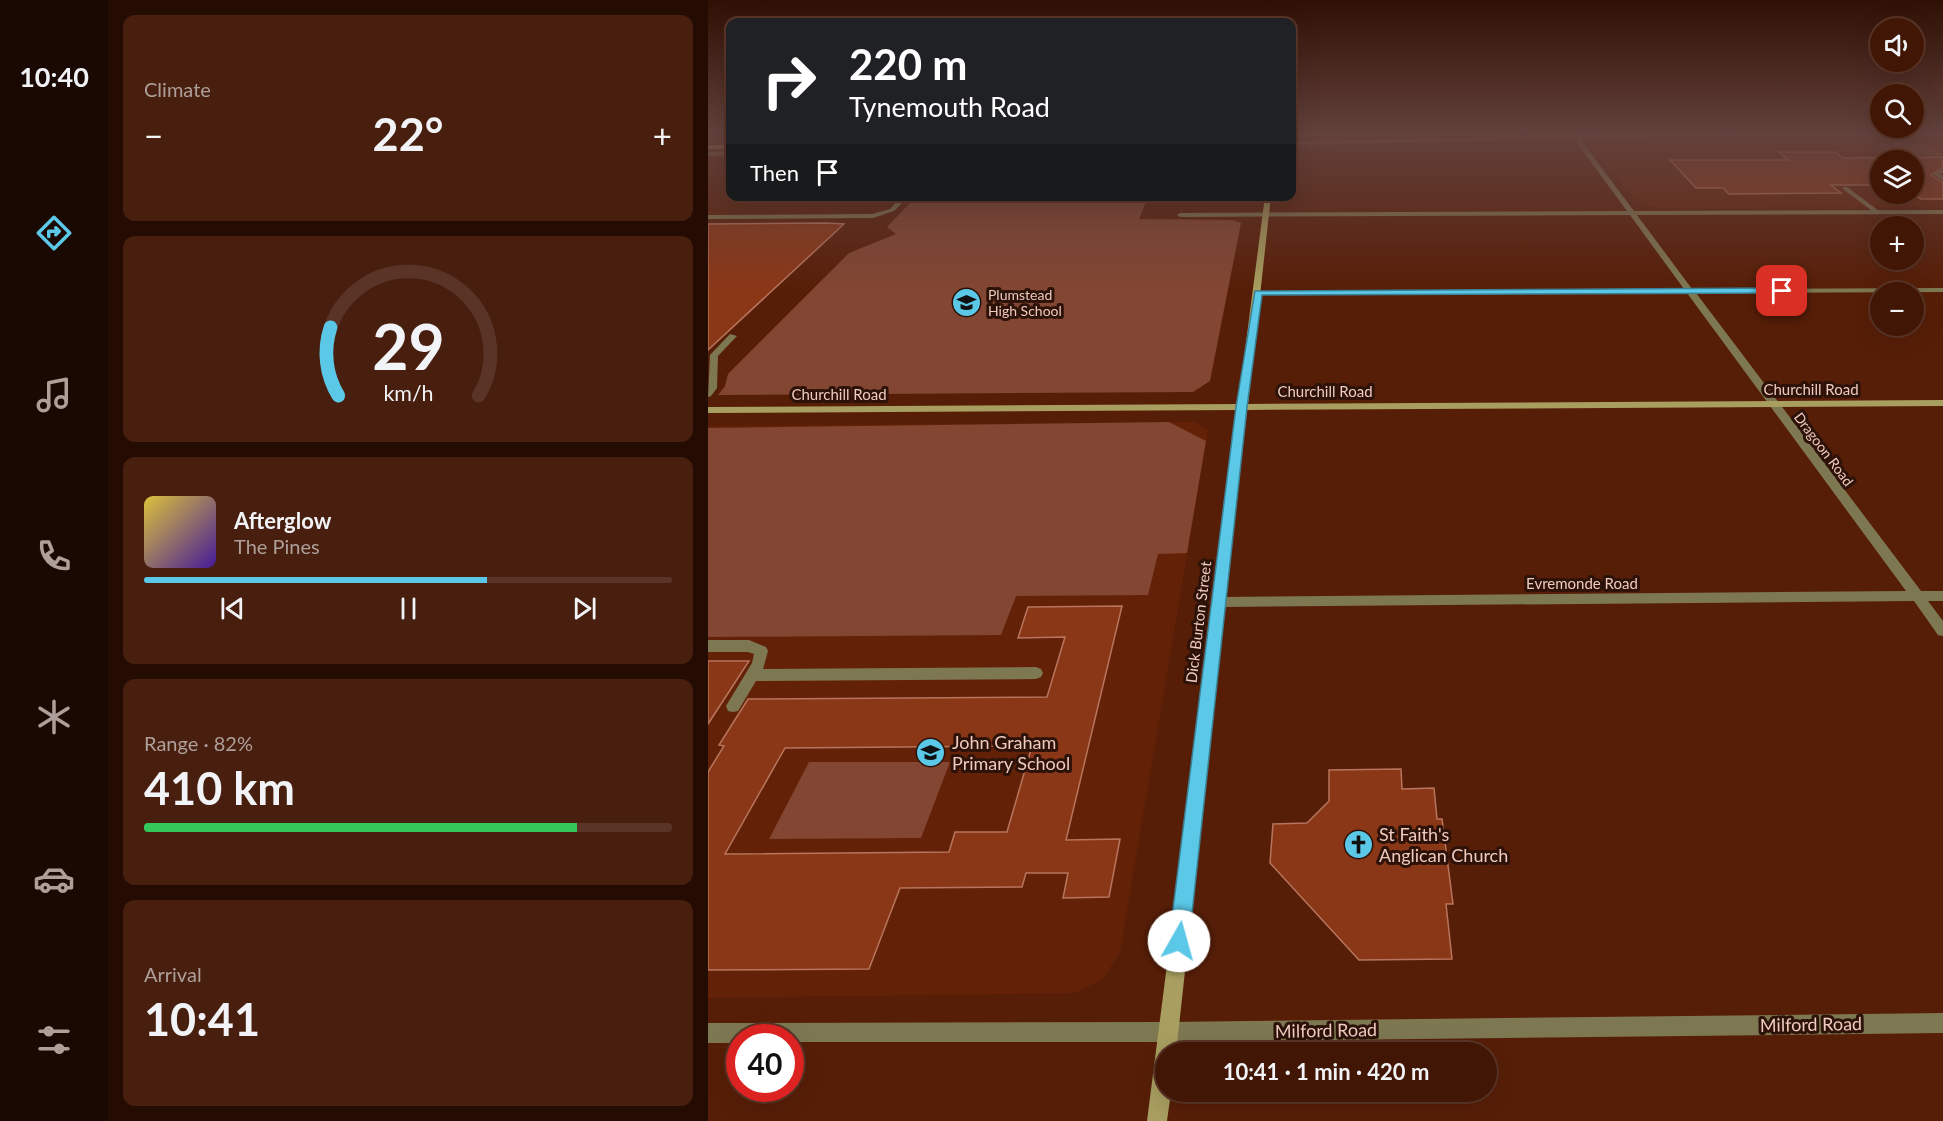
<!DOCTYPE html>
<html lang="en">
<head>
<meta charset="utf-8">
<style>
	body { margin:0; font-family:Lato,sans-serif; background:#481f0f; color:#f1f3f6; height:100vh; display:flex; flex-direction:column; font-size:22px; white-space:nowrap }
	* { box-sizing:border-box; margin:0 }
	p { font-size:20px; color:#ae9f9a }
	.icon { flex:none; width:33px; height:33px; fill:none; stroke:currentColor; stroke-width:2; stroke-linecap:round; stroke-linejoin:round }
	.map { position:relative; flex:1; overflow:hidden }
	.panel { display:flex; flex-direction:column; gap:15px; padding:15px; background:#240c03; width:600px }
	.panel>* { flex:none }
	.top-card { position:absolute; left:18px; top:18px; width:570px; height:183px; border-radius:12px; box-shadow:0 6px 24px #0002,0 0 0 2px #5a3527; background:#202124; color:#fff; overflow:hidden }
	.buttons { position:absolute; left:1162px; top:18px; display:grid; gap:12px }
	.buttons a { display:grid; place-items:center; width:54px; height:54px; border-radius:50%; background:#411605; box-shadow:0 6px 24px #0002,0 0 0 2px #5a3527; font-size:30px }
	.speed { position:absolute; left:18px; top:1024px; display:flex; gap:12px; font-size:30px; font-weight:700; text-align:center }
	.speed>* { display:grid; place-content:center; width:78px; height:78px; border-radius:50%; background:#411605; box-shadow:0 6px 24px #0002,0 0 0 2px #5a3527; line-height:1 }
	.speed .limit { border:9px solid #d22; background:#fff; color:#111 }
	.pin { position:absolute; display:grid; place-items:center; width:51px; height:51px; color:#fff; margin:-26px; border-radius:12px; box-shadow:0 3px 9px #0006 }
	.me { position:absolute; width:66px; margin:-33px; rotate:7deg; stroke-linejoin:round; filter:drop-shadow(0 0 4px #0008) }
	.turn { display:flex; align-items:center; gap:21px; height:126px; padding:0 24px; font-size:27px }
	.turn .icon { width:78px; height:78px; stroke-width:2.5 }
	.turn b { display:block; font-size:42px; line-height:51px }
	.then { display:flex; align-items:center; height:57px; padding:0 24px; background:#0003; gap:12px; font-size:22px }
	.big { font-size:45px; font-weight:700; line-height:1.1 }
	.panel .card { flex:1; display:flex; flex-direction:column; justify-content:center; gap:9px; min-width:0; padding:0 21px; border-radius:12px; background:#481f0f }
	.panel .dial { align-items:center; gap:0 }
	.dial svg { height:156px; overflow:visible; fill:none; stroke:#5a3527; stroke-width:7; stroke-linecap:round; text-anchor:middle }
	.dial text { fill:#f1f3f6; stroke:none }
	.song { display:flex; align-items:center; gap:18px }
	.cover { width:72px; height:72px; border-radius:9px; background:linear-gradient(135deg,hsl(50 70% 55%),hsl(260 70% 35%)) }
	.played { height:6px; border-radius:3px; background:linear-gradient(90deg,#5bc8e7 65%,#5a3527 65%) }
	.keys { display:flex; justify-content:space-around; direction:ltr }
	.heat { display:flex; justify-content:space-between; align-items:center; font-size:33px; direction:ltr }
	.charge { height:9px; border-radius:4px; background:linear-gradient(90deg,#34c759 82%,#5a3527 0) }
	.trip { position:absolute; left:447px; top:1042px; width:342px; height:60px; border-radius:30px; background:#411605; box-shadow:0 6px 24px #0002,0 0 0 2px #5a3527; font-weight:700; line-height:60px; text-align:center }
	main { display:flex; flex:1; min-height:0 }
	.tabs { display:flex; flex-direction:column; width:108px; justify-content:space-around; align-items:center; background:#1a0902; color:#ae9f9a }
	.tabs .icon { width:42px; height:42px }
	.tabs .current { color:#5bc8e7 }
	.tabs b { font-size:27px; color:#f1f3f6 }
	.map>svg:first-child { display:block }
	.built { fill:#632207; fill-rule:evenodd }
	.green { fill:#824632 }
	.building { fill:#8a3717; stroke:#b8755e; stroke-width:1.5; fill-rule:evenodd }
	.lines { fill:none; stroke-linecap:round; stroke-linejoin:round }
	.lane { fill:#7e7852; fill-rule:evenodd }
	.street { fill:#7e7852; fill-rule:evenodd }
	.secondary { fill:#a89e60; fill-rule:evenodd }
	.primary { fill:#c9bb6a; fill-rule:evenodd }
	.route { fill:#5bc8e7; stroke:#3b8296; stroke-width:1.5 }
	.labels { text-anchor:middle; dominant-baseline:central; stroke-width:6; stroke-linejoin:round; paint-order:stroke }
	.far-poi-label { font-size:14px; fill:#f0cbbe; stroke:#2c1209; text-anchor:start }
	.far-street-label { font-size:14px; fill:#f0cbbe; stroke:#2c1209 }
	.street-label { font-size:15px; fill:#f0cbbe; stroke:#2c1209 }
	.near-poi-label { font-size:18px; fill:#f0cbbe; stroke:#2c1209; text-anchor:start }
	.near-street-label { font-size:18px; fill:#f0cbbe; stroke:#2c1209 }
</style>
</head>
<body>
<main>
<nav class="tabs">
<b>10:40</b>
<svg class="icon current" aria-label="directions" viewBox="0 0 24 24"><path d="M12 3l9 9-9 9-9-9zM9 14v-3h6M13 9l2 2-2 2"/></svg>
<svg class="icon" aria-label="music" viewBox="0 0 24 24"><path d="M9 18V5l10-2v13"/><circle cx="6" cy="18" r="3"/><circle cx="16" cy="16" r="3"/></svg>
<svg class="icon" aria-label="phone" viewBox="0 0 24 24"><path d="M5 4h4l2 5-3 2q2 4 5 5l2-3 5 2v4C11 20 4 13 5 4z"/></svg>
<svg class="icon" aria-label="climate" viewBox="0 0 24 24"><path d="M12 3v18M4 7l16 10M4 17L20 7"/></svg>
<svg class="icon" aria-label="car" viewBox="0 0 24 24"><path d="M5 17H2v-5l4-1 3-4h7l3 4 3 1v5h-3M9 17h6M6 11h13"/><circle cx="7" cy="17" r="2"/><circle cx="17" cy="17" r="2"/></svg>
<svg class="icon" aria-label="filters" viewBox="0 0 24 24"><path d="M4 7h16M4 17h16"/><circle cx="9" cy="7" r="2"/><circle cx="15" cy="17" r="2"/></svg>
</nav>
<section class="panel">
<div class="card"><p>Climate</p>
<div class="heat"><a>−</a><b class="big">22°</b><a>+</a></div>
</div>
<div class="card dial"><svg viewBox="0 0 100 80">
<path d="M14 69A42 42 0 1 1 86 69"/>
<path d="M14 69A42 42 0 0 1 10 34" stroke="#5bc8e7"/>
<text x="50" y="56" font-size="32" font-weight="700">29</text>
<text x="50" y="72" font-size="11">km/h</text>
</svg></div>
<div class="card">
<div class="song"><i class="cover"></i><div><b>Afterglow</b><p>The Pines</p></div></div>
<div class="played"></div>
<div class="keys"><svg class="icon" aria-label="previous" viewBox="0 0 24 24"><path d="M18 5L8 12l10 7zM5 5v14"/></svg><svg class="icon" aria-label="pause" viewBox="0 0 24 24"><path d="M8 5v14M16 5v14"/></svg><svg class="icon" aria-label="next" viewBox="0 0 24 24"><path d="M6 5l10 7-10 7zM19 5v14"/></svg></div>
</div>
<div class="card"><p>Range · 82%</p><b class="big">410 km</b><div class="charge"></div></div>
<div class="card"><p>Arrival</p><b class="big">10:41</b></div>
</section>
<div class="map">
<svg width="1235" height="1121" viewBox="0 0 1235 1121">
	<rect width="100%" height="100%" fill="#571e07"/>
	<g class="built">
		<path d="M 1235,134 L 1235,207 L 951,208 L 928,202 L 883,146 L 893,141 ZM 1173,160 L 1206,160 L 1206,194 L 1173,194 Z"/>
		<polygon points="486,422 500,429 412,952 394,980 366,993 0,998 0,426"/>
	</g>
	<g class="green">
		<polygon points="1166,143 1217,143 1235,155 1186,156"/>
		<polygon points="208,197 440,197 431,219 525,220 533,223 502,381 485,392 10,395 17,386 20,374 141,253 188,234 179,227"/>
		<polygon points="461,422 498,441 479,553 450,554 440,595 308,596 293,635 0,637 0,428"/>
		<polygon points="101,762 242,762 213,838 61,839"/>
	</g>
	<g class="building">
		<polygon points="1071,152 1127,152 1135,158 1235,157 1235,167 1223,175 1235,183 1235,199 1213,199 1205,194 1206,160 1173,160 1173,185 1123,185 1133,193 1021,194 1015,188 988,188 962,160 1080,160"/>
		<polygon points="118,223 136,224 0,350 0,224"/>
		<path d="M 414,606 L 358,840 L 412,839 L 401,897 L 355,898 L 360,873 L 318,873 L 314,887 L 192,888 L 161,969 L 0,970 L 0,772 L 16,746 L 11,745 L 40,699 L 339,697 L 357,637 L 310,638 L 320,607 ZM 324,746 L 299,832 L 247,832 L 241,852 L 17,854 L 77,748 Z"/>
		<polygon points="0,661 41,661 0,724"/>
		<polygon points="693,769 694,789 726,788 729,819 734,819 745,904 738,904 744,959 651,960 562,863 565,824 599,823 621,801 621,770"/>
	</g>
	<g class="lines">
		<g class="lane">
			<polygon points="1235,169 1235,173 1232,174 1235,176 1235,181 1225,174"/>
			<polygon points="1135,187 1139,187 1171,211 1171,213 1167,213 1135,189"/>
			<polygon points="22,334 29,336 10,356 9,388 3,396 0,397 2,355"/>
			<polygon points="0,640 41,640 58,647 60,651 55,669 328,667 333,669 335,673 333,677 328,679 48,681 30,711 25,712 20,711 18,706 44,663 46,654 40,652 0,652"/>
		</g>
		<g class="street">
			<polygon points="1011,133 1121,133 872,139 926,211 1235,210 1235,214 929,215 984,289 1235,288 1235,292 988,293 1213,591 1235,591 1235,601 1220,601 1235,621 1235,636 1230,635 1206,601 513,607 509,606 507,602 509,598 513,597 1198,591 979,293 550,295 546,293 550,291 976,289 922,215 472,217 469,215 472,213 919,211 866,139 584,145 584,141"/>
			<polygon points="22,151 22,155 0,156 0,152"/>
			<polygon points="194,196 201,196 186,211 165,218 0,219 0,215 164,214 182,209"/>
			<polygon points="1235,1013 1235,1033 460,1042 82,1042 82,1038 32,1038 32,1043 0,1043 0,1023 460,1022"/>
		</g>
		<polygon class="secondary" points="557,196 563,196 540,404 1235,400 1235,406 539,410 468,1053 458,1053 458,1092 463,1092 459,1121 439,1121 530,410 0,413 0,407 530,404"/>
		<g class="primary">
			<polygon points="584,133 651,133 584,137"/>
			<rect x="0" y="145" width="22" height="4"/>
		</g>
	</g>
	<linearGradient id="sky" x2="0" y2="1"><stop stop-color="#301004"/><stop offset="0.46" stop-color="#63413c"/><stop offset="1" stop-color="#63413c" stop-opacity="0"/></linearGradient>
	<rect width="1235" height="290" fill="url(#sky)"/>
	<polygon class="route" points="1074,288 1077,289 1077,293 554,295 539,407 481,941 478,948 471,951 464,948 461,941 528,407 547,291"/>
	<defs>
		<symbol id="school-disc" viewBox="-11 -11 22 22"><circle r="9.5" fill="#5bc8e7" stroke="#2c1209"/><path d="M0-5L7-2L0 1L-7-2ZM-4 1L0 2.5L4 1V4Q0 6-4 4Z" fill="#111"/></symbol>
		<symbol id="church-disc" viewBox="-11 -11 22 22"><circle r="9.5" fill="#5bc8e7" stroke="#2c1209"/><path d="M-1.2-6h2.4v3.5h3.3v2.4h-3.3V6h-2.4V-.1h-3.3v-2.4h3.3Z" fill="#111"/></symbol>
	</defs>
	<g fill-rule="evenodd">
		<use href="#school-disc" x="242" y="286" width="33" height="33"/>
		<use href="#school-disc" x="206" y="736" width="33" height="33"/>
		<use href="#church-disc" x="634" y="828" width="33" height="33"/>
	</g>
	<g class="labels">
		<g class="far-poi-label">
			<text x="280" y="294">Plumstead<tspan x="280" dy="16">High School</tspan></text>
		</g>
		<g class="far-street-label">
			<text transform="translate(1116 449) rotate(53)">Dragoon Road</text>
		</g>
		<g class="street-label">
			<text x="1103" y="389">Churchill Road</text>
			<text x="617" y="391">Churchill Road</text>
			<text x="131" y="394">Churchill Road</text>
			<text x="874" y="583">Evremonde Road</text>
			<text transform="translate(490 622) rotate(-83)">Dick Burton Street</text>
		</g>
		<g class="near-poi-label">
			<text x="244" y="742">John Graham<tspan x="244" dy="21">Primary School</tspan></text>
			<text x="671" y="834">St Faith's<tspan x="671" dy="21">Anglican Church</tspan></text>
		</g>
		<g class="near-street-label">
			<text transform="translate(1103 1024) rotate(-1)">Milford Road</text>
			<text transform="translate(618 1030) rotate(-1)">Milford Road</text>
		</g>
	</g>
</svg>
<div class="buttons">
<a><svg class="icon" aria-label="sound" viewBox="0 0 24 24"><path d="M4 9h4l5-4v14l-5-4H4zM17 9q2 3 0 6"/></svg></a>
<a><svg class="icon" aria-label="search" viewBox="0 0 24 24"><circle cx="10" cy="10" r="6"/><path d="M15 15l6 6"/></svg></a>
<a><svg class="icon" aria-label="layers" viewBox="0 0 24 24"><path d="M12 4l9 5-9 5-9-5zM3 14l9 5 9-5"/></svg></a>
<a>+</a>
<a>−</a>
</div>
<div class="speed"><div class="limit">40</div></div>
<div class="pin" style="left:1074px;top:291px;background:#d93025"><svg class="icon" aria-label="arrive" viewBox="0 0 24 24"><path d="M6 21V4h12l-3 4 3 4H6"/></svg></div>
<svg class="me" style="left:471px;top:941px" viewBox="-20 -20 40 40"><circle r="19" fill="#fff"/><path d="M0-13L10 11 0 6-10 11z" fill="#5bc8e7"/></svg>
<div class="trip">10:41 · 1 min · 420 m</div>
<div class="top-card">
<div class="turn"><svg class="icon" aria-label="right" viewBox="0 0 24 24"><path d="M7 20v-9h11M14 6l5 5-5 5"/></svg><div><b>220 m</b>Tynemouth Road</div></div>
<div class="then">Then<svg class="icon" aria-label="arrive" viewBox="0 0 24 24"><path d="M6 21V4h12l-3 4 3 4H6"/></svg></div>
</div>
</div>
</main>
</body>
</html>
